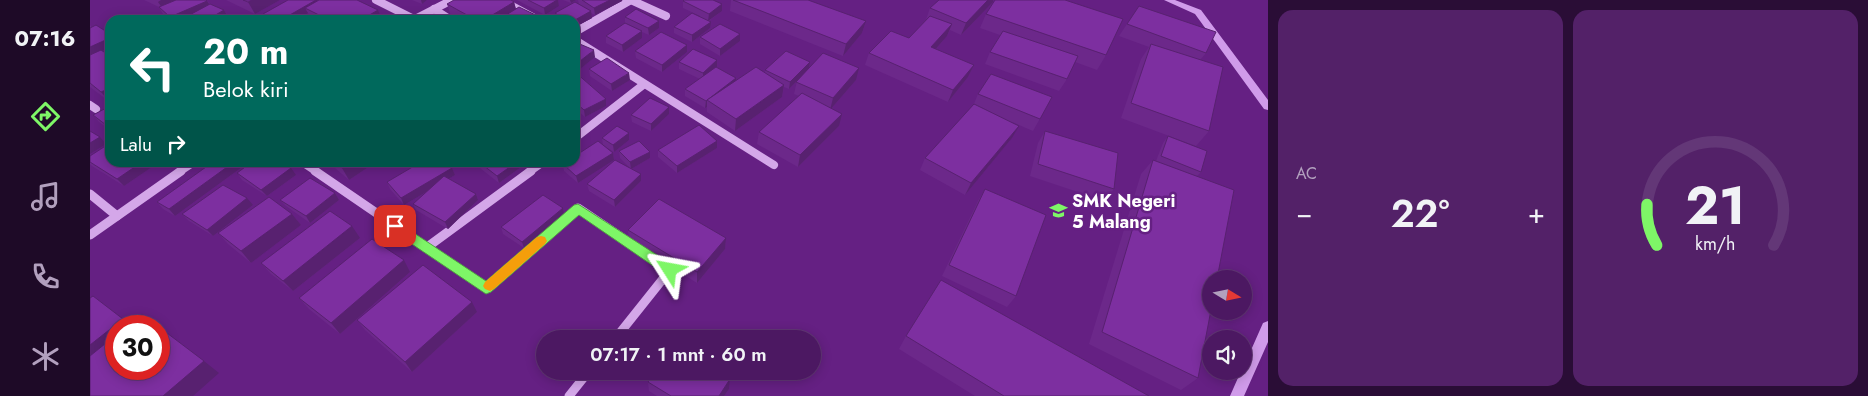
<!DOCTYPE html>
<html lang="id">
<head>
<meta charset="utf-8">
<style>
	body { margin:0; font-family:Jost,sans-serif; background:#532168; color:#f1f3f6; height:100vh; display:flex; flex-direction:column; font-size:19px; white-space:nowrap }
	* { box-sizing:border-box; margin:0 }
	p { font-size:16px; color:#b2a0be }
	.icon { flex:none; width:28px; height:28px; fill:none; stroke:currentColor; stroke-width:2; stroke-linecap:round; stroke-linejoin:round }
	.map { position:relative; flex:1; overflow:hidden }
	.details { display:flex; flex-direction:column; gap:10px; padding:10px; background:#2a0d36; width:600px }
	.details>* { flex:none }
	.hud { position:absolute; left:15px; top:15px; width:475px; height:152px; border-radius:15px; box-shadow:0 2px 12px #0003,0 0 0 1px #633777; background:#00695c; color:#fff; overflow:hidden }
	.needle { width:32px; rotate:100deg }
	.tools { position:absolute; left:1112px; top:270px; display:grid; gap:10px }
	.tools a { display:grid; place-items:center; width:50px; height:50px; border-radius:50%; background:#4c1862; box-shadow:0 2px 12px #0003,0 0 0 1px #633777; font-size:25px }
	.speed { position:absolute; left:15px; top:315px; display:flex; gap:10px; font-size:25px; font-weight:700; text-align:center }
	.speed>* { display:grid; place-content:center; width:65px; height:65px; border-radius:50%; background:#4c1862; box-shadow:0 2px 12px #0003,0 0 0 1px #633777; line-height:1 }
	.speed .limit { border:8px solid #d22; background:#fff; color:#111 }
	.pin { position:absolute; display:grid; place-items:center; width:42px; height:42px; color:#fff; margin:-21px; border-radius:10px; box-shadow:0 2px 8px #0006 }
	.me { position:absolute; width:55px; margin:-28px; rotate:304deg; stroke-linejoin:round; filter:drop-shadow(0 0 4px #0008) }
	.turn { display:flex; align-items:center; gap:18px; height:105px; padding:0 15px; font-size:22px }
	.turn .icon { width:65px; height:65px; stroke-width:2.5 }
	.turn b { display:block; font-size:35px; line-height:42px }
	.then { display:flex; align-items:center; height:48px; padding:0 15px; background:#0003; gap:10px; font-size:19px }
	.big { font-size:38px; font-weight:600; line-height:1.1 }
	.details .tile { flex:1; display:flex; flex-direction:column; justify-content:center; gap:8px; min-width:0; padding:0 18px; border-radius:15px; background:#532168 }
	.details .dial { align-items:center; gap:0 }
	.dial svg { height:130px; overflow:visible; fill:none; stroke:#633777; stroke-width:7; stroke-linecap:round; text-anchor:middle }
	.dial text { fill:#f1f3f6; stroke:none }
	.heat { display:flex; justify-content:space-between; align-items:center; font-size:28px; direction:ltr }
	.details .tiles { flex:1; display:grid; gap:10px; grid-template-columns:repeat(2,1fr) }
	.trip { position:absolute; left:446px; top:330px; width:285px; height:50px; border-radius:25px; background:#4c1862; box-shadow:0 2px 12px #0003,0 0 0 1px #633777; font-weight:600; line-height:50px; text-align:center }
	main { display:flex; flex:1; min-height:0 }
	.tab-bar { display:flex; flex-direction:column; width:90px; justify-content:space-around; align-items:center; background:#1e0a27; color:#b2a0be }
	.tab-bar .icon { width:35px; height:35px }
	.tab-bar .active { color:#7ef667 }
	.tab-bar b { font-size:22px; color:#f1f3f6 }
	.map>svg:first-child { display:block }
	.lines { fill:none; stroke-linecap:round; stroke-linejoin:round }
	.stream { fill:#d09bea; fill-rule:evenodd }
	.minor-far1 { stroke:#d4a7e9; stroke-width:8 }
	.minor { stroke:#d4a7e9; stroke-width:9 }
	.wall { fill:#6c288a }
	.shaded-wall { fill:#582170 }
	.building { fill:#7d2fa0; stroke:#582170 }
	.route { fill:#7ef667; stroke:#52a043 }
	.slow { fill:#f59e0b }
	.labels { text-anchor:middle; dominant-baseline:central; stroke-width:5; stroke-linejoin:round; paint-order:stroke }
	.poi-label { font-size:18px; font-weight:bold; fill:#fff; stroke:#652083; text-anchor:start }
</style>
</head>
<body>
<main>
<nav class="tab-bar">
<b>07:16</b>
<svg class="icon active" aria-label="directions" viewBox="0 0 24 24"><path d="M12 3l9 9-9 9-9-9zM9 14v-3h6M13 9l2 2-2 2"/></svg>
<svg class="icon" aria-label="music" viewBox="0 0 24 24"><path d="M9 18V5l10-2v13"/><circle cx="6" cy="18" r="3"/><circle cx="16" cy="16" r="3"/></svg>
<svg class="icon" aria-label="phone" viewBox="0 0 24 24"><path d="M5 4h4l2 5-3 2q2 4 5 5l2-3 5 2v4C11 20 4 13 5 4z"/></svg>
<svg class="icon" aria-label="climate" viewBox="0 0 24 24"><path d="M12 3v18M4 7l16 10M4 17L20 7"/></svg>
</nav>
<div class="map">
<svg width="1178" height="396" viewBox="0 0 1178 396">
	<rect width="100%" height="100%" fill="#652083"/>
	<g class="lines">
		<g class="stream">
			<polygon points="1074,0 1085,0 1111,10 1178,100 1178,110 1174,109 1105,14"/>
			<polygon points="1178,321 1178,342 1154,396 1140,396 1151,371 1154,371 1154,366 1173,323"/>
		</g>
		<g class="minor-far1">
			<polyline points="286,0 324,19"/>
			<polyline points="411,0 448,20"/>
			<polyline points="541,0 576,16"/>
			<polyline points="344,9 361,20"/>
			<polyline points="323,20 362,0"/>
			<polyline points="485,32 541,0"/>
			<polyline points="485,40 684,165"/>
			<polyline points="0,105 6,109"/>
			<polyline points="485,138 553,85"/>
			<polyline points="212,162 227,172"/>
			<polyline points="89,172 104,162"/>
			<polyline points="439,172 453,162"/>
		</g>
		<g class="minor">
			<polyline points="225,171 396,288 488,208 580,270 525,339"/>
			<polyline points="0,194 27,216"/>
			<polyline points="0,235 91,171"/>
			<polyline points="336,248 441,171"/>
			<polyline points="479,396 499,371"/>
		</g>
	</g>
	<g class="wall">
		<polygon points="54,0 116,0 120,4 134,10 138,16 151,20 81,20 73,14 69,7"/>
		<polygon points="136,0 190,0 165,14"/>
		<polygon points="198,0 292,20 222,20 218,13 211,18 216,20 177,20 173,14"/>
		<polygon points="322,0 337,0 332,4"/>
		<polygon points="427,0 468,0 469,6 455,15"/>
		<polygon points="473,0 486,0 481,3"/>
		<polygon points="488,0 532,0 532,1 505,15 501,13 502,18 485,27 485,20 466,20 465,13 489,4"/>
		<polygon points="641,0 718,0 776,21 772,33 753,56 640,11"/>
		<polygon points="849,0 903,0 903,2 871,35 860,30 857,36 846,49 884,65 878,77 858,102 775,65 779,53 819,38 836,20 840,8"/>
		<polygon points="593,1 632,11 619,21 620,28 602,42 584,33 584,27 610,16 593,8"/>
		<polygon points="424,2 426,9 456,20 369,20 361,16 357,4"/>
		<polygon points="1049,6 1116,53 1110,60 1119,131 1106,146 1031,118 1051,59 1059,47 1029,36"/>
		<polygon points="896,14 1016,55 1007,70 985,62 977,79 969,91 895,64 900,52 910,35 890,28"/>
		<polygon points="535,17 569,21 569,28 559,35 552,32 552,38 533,52 516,43 516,36 535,23"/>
		<polygon points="0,25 2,28 13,51 20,56 20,102 0,87"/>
		<polygon points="610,37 650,41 630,56 610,44"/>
		<polygon points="485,42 505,57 486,72 516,99 516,106 495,117 485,108"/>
		<polygon points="545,51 597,52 572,72 546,58"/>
		<polygon points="589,62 627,67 646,81 675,72 675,70 720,62 719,68 766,80 741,109 749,126 708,167 667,144 669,132 709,96 704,94 707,81 699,89 694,87 692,97 645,131 617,112 617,107 615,108 595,96 595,89 610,79 589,69"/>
		<polygon points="499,69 540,80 522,91 500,76"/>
		<polygon points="888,94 962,97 943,131 922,122 922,138 875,195 830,170 835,158 883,106"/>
		<polygon points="20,106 20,130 9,122 3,115"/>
		<polygon points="579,107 579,114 561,131 542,122 541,115"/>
		<polygon points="955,131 1024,189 1015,201 940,176 948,143"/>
		<polygon points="1078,136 1111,172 1107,176 1108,378 1091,390 999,344 1051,174 1063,160 1066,161 1073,143"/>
		<polygon points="512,138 539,140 524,152 513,145"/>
		<polygon points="627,148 587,173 568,157 568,150"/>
		<polygon points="529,151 560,158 541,169 551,174 551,181 525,207 499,191 497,184 540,168 530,158"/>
		<polygon points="523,153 524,160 488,183 474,171 473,164"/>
		<polygon points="0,156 20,162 57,162 62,167 34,186 2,166 0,164"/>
		<polygon points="123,162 159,162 85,216 73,209 67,202"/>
		<polygon points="238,162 286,162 259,180"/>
		<polygon points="388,162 438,162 409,183 390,168"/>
		<polygon points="362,168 365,175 358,179 386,194 388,200 358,229 326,210 323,204 336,192 314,205 300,189 297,182"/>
		<polygon points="147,173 206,175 177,196 152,180"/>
		<polygon points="895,189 926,296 917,307 852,276 888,201"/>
		<polygon points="245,193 249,200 220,223 196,206 190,200"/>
		<polygon points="163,205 123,236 99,221 92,214"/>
		<polygon points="473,208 474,214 434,248 413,234 411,227"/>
		<polygon points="202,214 211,225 161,263 138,244 128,233"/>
		<polygon points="538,230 636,238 635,249 607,283 539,241"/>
		<polygon points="270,238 203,291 181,274 171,263"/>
		<polygon points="320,272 250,334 219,309 209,298"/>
		<polygon points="387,312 322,372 275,330 267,320"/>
		<polygon points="816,336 1059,396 885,396 809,349"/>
		<polygon points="640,379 639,389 634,396 567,396 559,391 558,382"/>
	</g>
	<g class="shaded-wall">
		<polygon points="71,0 89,0 73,9 68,2"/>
		<polygon points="162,0 190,0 165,14 158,2"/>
		<polygon points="226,0 229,0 215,8 218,13 207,20 191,20"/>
		<polygon points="331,0 337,0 332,4"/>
		<polygon points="467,0 468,0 469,6 455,15 454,8"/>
		<polygon points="480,0 486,0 481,3"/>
		<polygon points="520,0 532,0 532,1 505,15 504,8"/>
		<polygon points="898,0 903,0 903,2 871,35 876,23"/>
		<polygon points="117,1 122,8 92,19 93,20 83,20 80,17"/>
		<polygon points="424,2 427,14 416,20 394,20"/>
		<polygon points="632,4 632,11 618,21 619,14"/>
		<polygon points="134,10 138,17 134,20 117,20"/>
		<polygon points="288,10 292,20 271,20"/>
		<polygon points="501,11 502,18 485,27 485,20"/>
		<polygon points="569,21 569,28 559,35 558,28"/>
		<polygon points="776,21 772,33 753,56 756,44"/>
		<polygon points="621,22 620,28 602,42 602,35"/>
		<polygon points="862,24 857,36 837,59 841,47"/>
		<polygon points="552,31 552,38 533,52 532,45"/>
		<polygon points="650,34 650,41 630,56 630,49"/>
		<polygon points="20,38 20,47 0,57 0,47"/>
		<polygon points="597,45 597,52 572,72 572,65"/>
		<polygon points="504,50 505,57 485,73 485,65"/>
		<polygon points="627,60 627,67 613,80 613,73"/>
		<polygon points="720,62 719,69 699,89 700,82"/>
		<polygon points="884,65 878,77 858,102 863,90"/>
		<polygon points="769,68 766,80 740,110 743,98"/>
		<polygon points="539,73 540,80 522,91 521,84"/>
		<polygon points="646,78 646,85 617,100"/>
		<polygon points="694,85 692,97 645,131 646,119"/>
		<polygon points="20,88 20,102 11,92"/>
		<polygon points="516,99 516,106 495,117 494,110"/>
		<polygon points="617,100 617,107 615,108 616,101"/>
		<polygon points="579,107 579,114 561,131 561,124"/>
		<polygon points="752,114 749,126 708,167 710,155"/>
		<polygon points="929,126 922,138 875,195 881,183"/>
		<polygon points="539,133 539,140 524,152 523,145"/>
		<polygon points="10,137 16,144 0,154 0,143"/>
		<polygon points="627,141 627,148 587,173 587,166"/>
		<polygon points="560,152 560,158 541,169 540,162"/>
		<polygon points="523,153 524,160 488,183 486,176"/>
		<polygon points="52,162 57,162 62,167 34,186 27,179"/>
		<polygon points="144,162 159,162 85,216 79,209"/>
		<polygon points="262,162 286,162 259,180 252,168"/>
		<polygon points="427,162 438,162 409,183 407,176"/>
		<polygon points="201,168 206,175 177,196 171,190"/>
		<polygon points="362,168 365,175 314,205 311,198"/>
		<polygon points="551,174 551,181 525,207 524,200"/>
		<polygon points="245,193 249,200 220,223 216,216"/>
		<polygon points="386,194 388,200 358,229 355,222"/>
		<polygon points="157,198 163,205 123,236 117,230"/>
		<polygon points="473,208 474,214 434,248 432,242"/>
		<polygon points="202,214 211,225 161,263 151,251"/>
		<polygon points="262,226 270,238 203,291 193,281"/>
		<polygon points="636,238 635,249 607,283 607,272"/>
		<polygon points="314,260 320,272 250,334 241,323"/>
		<polygon points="382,302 387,312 322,372 315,362"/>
		<polygon points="33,319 43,326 26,326 26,346 0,367 0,345"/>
		<polygon points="114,361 129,373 103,396 73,396"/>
		<polygon points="640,379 639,389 634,396 629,396"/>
	</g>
	<g class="building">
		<polygon points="86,0 116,0 117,1 80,17 69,7"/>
		<polygon points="153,0 162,0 158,2"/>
		<polygon points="198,0 226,0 191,20 186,20 173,14"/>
		<polygon points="229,0 267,0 288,10 271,20 239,20 215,8"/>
		<polygon points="364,0 421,0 424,2 394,20 386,20 357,4"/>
		<polygon points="438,0 467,0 454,8"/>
		<polygon points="492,0 520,0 504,8"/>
		<polygon points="594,0 623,0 632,4 619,14 593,1"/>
		<polygon points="643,0 718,0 776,21 756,44"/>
		<polygon points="849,0 898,0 876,23 840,8"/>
		<polygon points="905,0 975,0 1033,19 1016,55 896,14"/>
		<polygon points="485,2 501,11 485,20 476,20 465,13"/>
		<polygon points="120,4 134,10 117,20 95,20 92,19"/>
		<polygon points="1049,6 1126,32 1116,53 1037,24"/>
		<polygon points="429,7 456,20 408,20"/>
		<polygon points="546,9 569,21 558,28 535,17"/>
		<polygon points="602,13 621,22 602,35 584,27"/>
		<polygon points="141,15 151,20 130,20"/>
		<polygon points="203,15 216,20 195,20"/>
		<polygon points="840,16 862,24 841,47 884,65 863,90 779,53 801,31 819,38"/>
		<polygon points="535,23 552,31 532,45 516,36"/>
		<polygon points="630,24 650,34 630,49 610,37"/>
		<polygon points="6,25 20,34 20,38 0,47 0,28"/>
		<polygon points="913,31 988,56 977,79 900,52"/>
		<polygon points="571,32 597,45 572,65 545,51"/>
		<polygon points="485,42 504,50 485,65"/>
		<polygon points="1061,44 1133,67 1119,131 1041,103"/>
		<polygon points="603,49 627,60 613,73 589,62"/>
		<polygon points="11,50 20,56 20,88 11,92 0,83 0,55"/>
		<polygon points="696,51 720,62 700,82 675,70"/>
		<polygon points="733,53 769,68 743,98 706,82"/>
		<polygon points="517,58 539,73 521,84 499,69"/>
		<polygon points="626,67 646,78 616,101 595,89"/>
		<polygon points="666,67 694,85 646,119 617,100"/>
		<polygon points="485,72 516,99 494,110 485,102"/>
		<polygon points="901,74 962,97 950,119 888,94"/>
		<polygon points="712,93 752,114 710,155 669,132"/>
		<polygon points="560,98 579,107 561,124 541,115"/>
		<polygon points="884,104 929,126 881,183 835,158"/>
		<polygon points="20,106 20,128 3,115"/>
		<polygon points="609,125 627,141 587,166 568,150"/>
		<polygon points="527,126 539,133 523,145 512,138"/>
		<polygon points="0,131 10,137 0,143"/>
		<polygon points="955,131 1028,153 1024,189 948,164"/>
		<polygon points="1078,136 1117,151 1111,172 1071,156"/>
		<polygon points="508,141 523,153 486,176 473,164 474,162 485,162 485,156"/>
		<polygon points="549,141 560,152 540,162 529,151"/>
		<polygon points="20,143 20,162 52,162 27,179 0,162 0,156"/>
		<polygon points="525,160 551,174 524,200 497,184"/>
		<polygon points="1063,160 1144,190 1127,279 1121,279 1121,310 1108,378 1012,332"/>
		<polygon points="123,162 144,162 79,209 67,202"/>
		<polygon points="162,162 193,162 201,168 171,190 147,173"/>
		<polygon points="245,162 262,162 252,168"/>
		<polygon points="331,162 356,162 362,168 311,198 297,182"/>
		<polygon points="389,162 427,162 407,176"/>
		<polygon points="354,176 386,194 355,222 323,204"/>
		<polygon points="220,178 245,193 216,216 190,200"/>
		<polygon points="133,185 157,198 117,230 92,214"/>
		<polygon points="895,189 956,215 926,296 859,265"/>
		<polygon points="453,195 473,208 432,242 411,227"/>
		<polygon points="179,197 202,214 151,251 128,233"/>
		<polygon points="569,199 636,238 607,272 538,230"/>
		<polygon points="240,211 262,226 193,281 171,263"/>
		<polygon points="282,239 314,260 241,323 209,298"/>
		<polygon points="333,265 382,302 315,362 267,320"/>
		<polygon points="851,280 1059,396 914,396 816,336"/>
		<polygon points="3,296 33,319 0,345 0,298"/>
		<polygon points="52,314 68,326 37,326"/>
		<polygon points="69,327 114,361 73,396 0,396 0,356 26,335 26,369 69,369"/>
		<polygon points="566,371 627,371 640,379 629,396 581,396 558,382"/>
	</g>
	<polygon class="route" points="488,204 584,266 586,270 584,274 580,275 575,274 489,215 401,292 396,294 301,230 299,226 301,223 309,223 396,281 484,205"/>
	<polygon class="slow" points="451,236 455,237 457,241 455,244 404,289 400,291 395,289 393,286 395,282 447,237"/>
	<defs>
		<symbol id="school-bare" viewBox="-9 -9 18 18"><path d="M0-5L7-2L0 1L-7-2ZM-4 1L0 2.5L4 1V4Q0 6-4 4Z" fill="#7ef667" stroke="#652083" stroke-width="2.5" paint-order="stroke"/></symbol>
	</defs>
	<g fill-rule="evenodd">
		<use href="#school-bare" x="956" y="198" width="25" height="25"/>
	</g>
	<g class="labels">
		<g class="poi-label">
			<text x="982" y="201">SMK Negeri<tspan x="982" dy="21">5 Malang</tspan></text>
		</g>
	</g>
</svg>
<div class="tools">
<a><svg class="needle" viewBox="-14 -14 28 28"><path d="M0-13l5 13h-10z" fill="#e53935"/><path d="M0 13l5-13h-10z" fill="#b2a0be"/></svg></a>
<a><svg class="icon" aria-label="sound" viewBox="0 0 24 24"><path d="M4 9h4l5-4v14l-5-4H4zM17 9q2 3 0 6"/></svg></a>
</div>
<div class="speed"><div class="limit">30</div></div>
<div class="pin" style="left:305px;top:226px;background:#d93025"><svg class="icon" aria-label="arrive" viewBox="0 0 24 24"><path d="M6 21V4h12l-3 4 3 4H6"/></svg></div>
<svg class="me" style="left:580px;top:270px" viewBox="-20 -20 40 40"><path d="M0-17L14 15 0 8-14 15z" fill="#7ef667" stroke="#fff" stroke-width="4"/></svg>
<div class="trip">07:17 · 1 mnt · 60 m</div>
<div class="hud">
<div class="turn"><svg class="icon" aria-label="left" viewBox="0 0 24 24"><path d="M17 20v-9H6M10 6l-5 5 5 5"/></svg><div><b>20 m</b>Belok kiri</div></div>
<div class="then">Lalu<svg class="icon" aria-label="right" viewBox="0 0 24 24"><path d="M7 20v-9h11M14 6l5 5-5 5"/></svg></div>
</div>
</div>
<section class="details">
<div class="tiles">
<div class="tile"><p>AC</p>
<div class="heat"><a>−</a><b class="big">22°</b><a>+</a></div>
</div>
<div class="tile dial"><svg viewBox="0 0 100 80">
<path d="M14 69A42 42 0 1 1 86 69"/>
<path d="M14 69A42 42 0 0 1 8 44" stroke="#7ef667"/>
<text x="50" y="56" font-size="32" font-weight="700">21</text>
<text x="50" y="72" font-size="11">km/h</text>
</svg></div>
</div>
</section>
</main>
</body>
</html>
